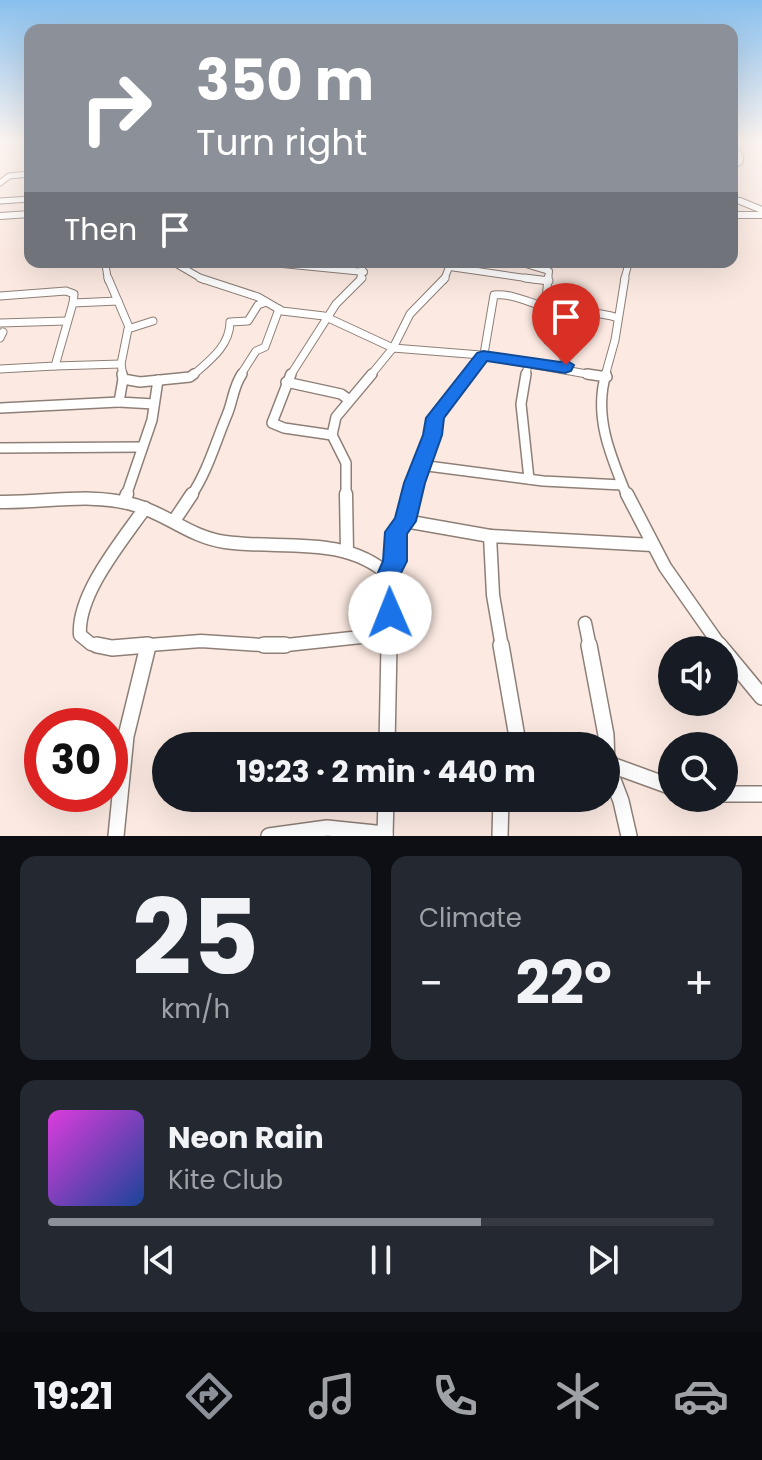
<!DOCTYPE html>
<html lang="en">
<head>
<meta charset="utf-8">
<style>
	body { margin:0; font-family:Poppins,sans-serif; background:#242831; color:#f1f3f6; height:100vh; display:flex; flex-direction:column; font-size:30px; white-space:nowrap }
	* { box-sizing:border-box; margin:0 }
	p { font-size:26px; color:#9ea1a6 }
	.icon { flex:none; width:44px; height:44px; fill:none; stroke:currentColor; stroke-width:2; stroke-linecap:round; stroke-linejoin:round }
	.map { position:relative; height:836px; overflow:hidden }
	.details { display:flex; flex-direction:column; gap:20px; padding:20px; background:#0d0f14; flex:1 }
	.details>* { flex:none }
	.hud { position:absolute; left:24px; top:24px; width:714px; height:244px; border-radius:16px; box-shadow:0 8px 32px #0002; background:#8c9099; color:#fff; overflow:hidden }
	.controls { position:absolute; left:658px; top:636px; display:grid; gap:16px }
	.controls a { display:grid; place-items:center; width:80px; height:80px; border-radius:50%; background:#171b24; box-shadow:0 8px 32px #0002; font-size:40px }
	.speed { position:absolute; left:24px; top:708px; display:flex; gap:16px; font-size:40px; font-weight:700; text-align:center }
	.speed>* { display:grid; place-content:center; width:104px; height:104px; border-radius:50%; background:#171b24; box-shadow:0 8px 32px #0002; line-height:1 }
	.speed .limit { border:12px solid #d22; background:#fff; color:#111 }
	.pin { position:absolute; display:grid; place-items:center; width:68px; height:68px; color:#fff; margin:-82px -34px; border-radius:50% 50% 50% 0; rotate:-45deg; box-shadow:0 0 8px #0007 }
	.pin .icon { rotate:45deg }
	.me { position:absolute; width:88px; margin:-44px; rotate:359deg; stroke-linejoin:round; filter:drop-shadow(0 0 6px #0008) }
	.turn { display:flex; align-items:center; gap:28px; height:168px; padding:0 40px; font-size:36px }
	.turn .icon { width:104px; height:104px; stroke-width:2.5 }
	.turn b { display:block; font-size:56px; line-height:68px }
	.then { display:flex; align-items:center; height:76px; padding:0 40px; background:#0003; gap:16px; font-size:30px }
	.big { font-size:60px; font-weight:700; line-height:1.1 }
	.details .widget { flex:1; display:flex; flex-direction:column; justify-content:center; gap:12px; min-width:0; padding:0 28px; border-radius:16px; background:#242831 }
	.details .dial { align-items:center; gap:0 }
	.dial b { font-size:104px; line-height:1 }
	.song { display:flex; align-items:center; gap:24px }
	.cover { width:96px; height:96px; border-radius:12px; background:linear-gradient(135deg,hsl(300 70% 55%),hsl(220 70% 35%)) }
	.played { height:8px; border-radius:4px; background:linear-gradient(90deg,#8c9099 65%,#363941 65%) }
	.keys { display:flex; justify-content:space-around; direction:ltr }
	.heat { display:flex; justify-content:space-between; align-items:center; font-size:44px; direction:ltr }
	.details .tiles { flex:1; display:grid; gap:20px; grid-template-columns:1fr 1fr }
	.widget:last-child { grid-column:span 2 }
	.trip { position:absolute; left:152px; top:732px; width:468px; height:80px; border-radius:40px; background:#171b24; box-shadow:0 8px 32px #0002; font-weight:700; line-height:80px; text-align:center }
	.tab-bar { display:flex; height:128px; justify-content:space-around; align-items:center; background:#090b0e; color:#9ea1a6 }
	.tab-bar .icon { width:56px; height:56px }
	.tab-bar .current { color:#8c9099 }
	.tab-bar b { font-size:36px; color:#f1f3f6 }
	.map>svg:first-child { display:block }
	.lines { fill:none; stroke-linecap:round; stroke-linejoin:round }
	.minor-far5-casing { stroke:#8e7f77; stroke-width:7 }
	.minor-far4-casing { stroke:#8e7f77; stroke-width:8 }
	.minor-far3-casing { stroke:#8e7f77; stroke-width:9 }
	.minor-far2-casing { stroke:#8e7f77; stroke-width:12 }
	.minor-far1-casing { stroke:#8e7f77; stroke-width:15 }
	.minor-casing { stroke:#8e7f77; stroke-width:18 }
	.minor-far5 { stroke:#fff; stroke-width:5 }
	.minor-far4 { stroke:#fff; stroke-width:6 }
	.minor-far3 { stroke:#fff; stroke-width:7 }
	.minor-far2 { stroke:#fff; stroke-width:9 }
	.minor-far1 { stroke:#fff; stroke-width:12 }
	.minor { stroke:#fff; stroke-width:15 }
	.route { fill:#1a73e8; stroke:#114b97; stroke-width:2 }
</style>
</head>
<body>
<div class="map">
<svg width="762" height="836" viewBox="0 0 762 836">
	<rect width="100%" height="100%" fill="#fceae2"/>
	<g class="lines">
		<defs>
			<g id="minor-far5">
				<polyline points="732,144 741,157 740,162 732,167"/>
				<polyline points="0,183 9,176 30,174"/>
				<polyline points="732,198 745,203"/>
				<polyline points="0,201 30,199"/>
			</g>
			<g id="minor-far4">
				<polyline points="740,201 762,210"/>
				<polyline points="732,215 762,215"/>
				<polyline points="0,216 30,214"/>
				<polyline points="105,262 108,280"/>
				<polyline points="173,262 204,280"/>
				<polyline points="262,262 364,272"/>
				<polyline points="519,262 549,271 548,280"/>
				<polyline points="450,267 539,280"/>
				<polyline points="360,280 363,262"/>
				<polyline points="444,280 451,262"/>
				<polyline points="624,280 629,262"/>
			</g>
			<g id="minor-far3">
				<polyline points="108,278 129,327"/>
				<polyline points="200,278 258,297 282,311 324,316 393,348 481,355 598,376"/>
				<polyline points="525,278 549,281"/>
				<polyline points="548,278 546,299 551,311 548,341 563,349 565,368"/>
				<polyline points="0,296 66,291 74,294 73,303"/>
				<polyline points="0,323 67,321"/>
				<polyline points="0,338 3,332"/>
				<polyline points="55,366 121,364"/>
				<polyline points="0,369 55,366 73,303 118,301"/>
				<polyline points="123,376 121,364 128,329 153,321"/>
				<path d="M 192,376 C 209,361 230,346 230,322 L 248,321 L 258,305 L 266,302"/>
				<polyline points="240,376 256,351 265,347 279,309"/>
				<polyline points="290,376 336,304 362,278"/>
				<polyline points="370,376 393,348 410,314 445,278"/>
				<path d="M 468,376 L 484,354 L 494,295 C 516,293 534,306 555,309 C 577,313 597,311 618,318"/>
				<polyline points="526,376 528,363"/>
				<polyline points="605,376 615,340 625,278"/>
			</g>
			<g id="minor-far2">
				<polyline points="122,374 123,379 140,382 190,377 194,374"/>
				<polyline points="291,374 272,423 284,428 332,435"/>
				<polyline points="526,374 521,404 529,479"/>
				<polyline points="587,374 607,377"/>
				<path d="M 606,374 C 593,416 611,457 627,496"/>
				<polyline points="123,379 119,402 154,404"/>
				<polyline points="286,382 341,394 348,399"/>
				<polyline points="1,408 119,402"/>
				<polyline points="0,448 142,447"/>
				<polyline points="420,465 543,481 622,485"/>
				<polyline points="126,496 152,420 158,380"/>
				<path d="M 191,496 C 207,473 216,441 227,415 C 233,401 233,387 242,374"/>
				<polyline points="346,496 346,463 332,435 336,417 372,374"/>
				<polyline points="411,496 433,435 435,418 469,374"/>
			</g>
			<g id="minor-far1">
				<polyline points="346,494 347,552"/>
				<polyline points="627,494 665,567 721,647"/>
				<path d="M 0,502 C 44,503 92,492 135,505 C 167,514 190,537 225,542 C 281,550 343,534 389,575 L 389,647"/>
				<polyline points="124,502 127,494"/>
				<polyline points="174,521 192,494"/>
				<polyline points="405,521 490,536"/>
				<path d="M 389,575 C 395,560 392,541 397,530 C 405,516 407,511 411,494"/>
				<polyline points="585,623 590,647"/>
				<path d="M 108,647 L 91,644 L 80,635 C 77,594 122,541 145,508"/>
				<polyline points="123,647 201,641 277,646 389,634"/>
				<polyline points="502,647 493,595 490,536 652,545"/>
			</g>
			<g id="minor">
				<polyline points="97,645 112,648 148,645"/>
				<polyline points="264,645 285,645"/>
				<polyline points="501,645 517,737 514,746"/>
				<polyline points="589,645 606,735 607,764 621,801 629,836"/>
				<polyline points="719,645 723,650"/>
				<polyline points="724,651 762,697"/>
				<polyline points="387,745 412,746"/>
				<polyline points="387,746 389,645"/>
				<polyline points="606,763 672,787"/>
				<polyline points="724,794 762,794"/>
				<polyline points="116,836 126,736 148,646"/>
				<polyline points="269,836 327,828 385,834"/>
				<polyline points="385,836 386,798"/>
				<polyline points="500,836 501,798"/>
			</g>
		</defs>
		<use href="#minor-far5" class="minor-far5-casing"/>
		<use href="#minor-far4" class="minor-far4-casing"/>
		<use href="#minor-far3" class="minor-far3-casing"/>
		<use href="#minor-far2" class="minor-far2-casing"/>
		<use href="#minor-far1" class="minor-far1-casing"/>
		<use href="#minor" class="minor-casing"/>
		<use href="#minor-far5" class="minor-far5"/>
		<use href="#minor-far4" class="minor-far4"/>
		<use href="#minor-far3" class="minor-far3"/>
		<use href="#minor-far2" class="minor-far2"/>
		<use href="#minor-far1" class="minor-far1"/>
		<use href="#minor" class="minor"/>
	</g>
	<linearGradient id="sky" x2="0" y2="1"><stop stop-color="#89c0ee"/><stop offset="0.55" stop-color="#fef6f2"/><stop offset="1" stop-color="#fef6f2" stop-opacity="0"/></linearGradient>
	<rect width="762" height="258" fill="url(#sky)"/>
	<polygon class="route" points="483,351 560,362 566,360 574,365 571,371 565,373 487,361 444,418 442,435 425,483 416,521 407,534 407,561 400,575 402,613 399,621 390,624 381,621 377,613 377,575 383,561 385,532 395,518 404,483 423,435 426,418 477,353"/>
</svg>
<div class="controls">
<a><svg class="icon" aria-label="sound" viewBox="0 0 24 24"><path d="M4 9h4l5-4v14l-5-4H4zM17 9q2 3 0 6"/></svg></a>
<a><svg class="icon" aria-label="search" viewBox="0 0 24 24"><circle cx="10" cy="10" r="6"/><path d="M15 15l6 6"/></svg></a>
</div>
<div class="speed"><div class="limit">30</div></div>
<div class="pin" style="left:566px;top:365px;background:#d93025"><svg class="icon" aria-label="arrive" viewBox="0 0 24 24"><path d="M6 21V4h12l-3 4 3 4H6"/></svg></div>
<svg class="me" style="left:390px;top:613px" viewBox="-20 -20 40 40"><circle r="19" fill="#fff"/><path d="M0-13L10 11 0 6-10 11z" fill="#1a73e8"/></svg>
<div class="trip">19:23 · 2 min · 440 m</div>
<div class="hud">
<div class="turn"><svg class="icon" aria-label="right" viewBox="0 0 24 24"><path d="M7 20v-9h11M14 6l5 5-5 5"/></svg><div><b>350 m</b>Turn right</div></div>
<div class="then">Then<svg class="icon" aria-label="arrive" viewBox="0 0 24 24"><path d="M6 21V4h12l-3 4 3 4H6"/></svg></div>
</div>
</div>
<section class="details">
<div class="tiles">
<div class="widget dial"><b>25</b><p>km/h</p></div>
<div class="widget"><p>Climate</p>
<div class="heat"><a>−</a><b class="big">22°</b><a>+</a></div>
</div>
<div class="widget">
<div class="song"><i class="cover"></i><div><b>Neon Rain</b><p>Kite Club</p></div></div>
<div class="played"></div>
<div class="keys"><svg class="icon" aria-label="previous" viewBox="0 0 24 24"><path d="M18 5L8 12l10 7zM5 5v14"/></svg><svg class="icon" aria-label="pause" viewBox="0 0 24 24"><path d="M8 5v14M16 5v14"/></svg><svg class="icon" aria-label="next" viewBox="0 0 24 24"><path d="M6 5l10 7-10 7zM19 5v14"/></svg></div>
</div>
</div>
</section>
<nav class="tab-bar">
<b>19:21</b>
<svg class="icon current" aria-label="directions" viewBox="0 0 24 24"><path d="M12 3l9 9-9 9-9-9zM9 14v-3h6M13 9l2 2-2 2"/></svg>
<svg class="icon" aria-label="music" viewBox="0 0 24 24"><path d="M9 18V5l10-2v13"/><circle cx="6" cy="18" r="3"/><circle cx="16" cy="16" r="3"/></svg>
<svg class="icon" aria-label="phone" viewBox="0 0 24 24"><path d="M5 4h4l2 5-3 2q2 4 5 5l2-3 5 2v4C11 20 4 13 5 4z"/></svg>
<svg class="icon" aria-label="climate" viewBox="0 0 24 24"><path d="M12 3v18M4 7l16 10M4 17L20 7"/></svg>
<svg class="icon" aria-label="car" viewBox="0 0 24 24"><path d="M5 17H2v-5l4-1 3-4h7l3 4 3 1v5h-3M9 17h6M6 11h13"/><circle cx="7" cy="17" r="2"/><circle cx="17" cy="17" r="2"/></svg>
</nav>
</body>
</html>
